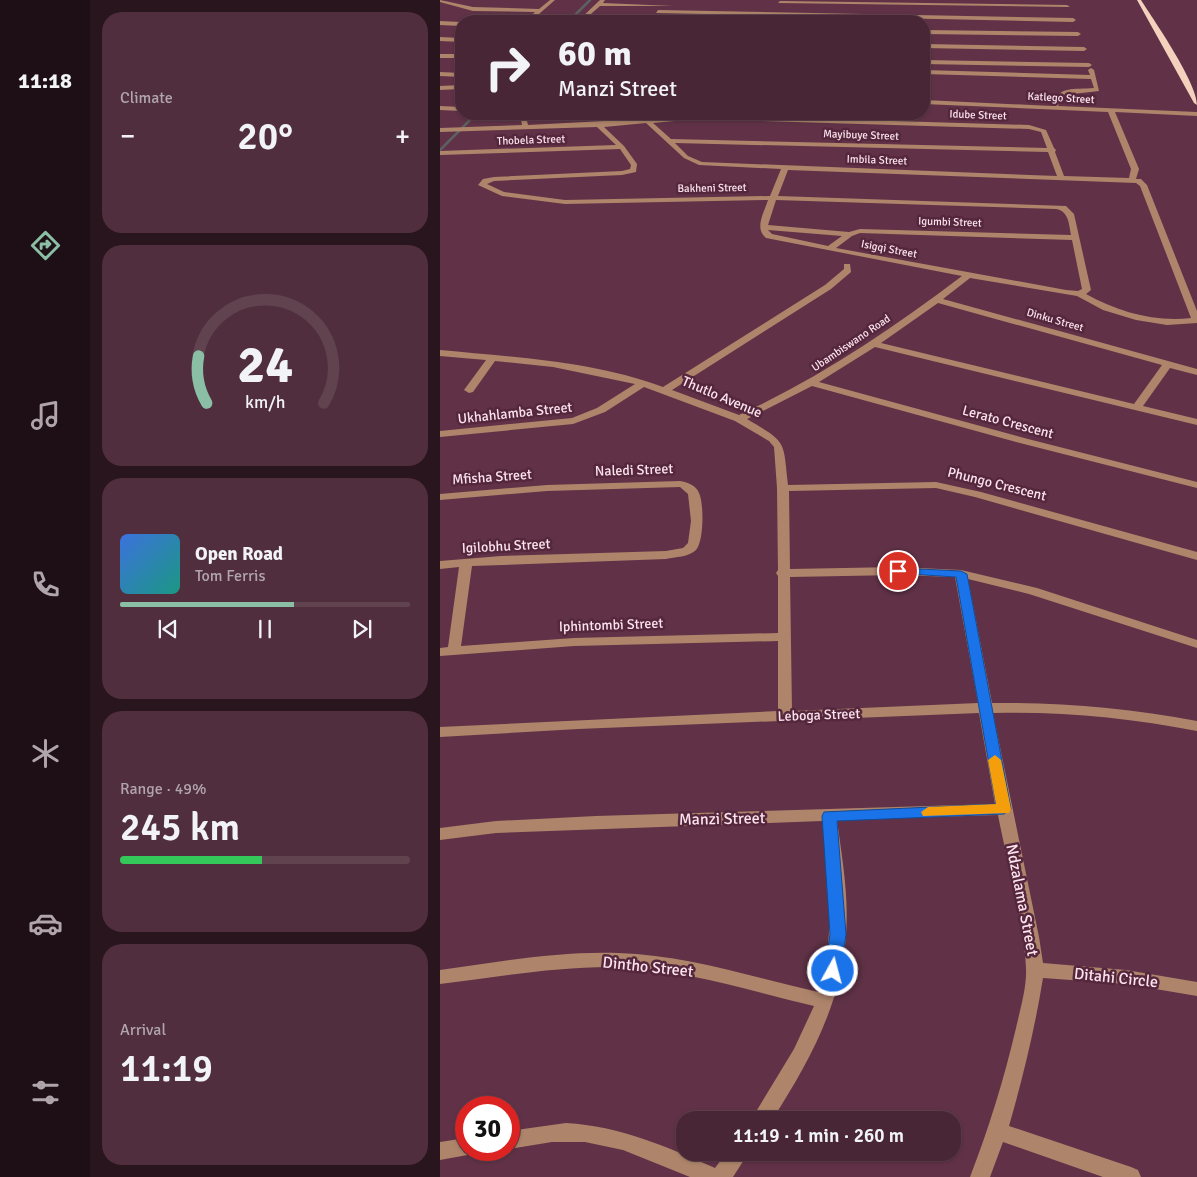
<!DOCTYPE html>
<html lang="en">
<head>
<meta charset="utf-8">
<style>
	body { margin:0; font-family:Signika,sans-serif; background:#502e3d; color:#f1f3f6; height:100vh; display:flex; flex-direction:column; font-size:19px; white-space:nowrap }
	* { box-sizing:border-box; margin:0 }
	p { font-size:16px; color:#b1a5ad }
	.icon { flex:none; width:28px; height:28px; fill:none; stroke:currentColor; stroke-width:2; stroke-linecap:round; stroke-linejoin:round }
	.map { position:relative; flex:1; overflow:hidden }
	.details { display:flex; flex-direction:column; gap:12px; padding:12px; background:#28151d; width:350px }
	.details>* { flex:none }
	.hud { position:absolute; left:15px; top:15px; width:475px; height:105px; border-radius:20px; box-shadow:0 1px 4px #0004,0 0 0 1px #614350; background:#492635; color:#f1f3f6; overflow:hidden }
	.speed { position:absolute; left:15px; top:1096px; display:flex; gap:10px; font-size:25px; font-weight:700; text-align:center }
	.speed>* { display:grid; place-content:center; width:65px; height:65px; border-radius:50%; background:#492635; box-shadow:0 1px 4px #0004,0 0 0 1px #614350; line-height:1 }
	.speed .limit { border:8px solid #d22; background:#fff; color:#111 }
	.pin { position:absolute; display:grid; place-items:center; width:42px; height:42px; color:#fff; margin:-21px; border:2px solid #fff; border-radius:50%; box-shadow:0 1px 5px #0007 }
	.me { position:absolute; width:55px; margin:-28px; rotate:7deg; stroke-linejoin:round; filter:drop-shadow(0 0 4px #0008) }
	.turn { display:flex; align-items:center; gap:18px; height:105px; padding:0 20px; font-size:22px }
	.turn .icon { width:65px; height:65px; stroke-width:2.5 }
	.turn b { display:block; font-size:35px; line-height:42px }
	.big { font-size:38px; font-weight:600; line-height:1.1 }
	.details .tile { flex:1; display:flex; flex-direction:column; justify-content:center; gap:8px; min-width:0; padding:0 18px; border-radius:20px; background:#502e3d }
	.details .dial { align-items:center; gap:0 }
	.dial svg { height:130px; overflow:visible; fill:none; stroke:#614350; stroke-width:7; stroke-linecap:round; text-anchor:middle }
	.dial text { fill:#f1f3f6; stroke:none }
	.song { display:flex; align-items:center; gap:15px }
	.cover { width:60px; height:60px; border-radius:8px; background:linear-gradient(135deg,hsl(220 70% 55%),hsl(170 70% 35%)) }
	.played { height:5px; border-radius:2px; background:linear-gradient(90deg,#8abfa5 60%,#614350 60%) }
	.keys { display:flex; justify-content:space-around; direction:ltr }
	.heat { display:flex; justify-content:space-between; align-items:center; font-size:28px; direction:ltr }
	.charge { height:8px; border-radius:4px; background:linear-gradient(90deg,#34c759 49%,#614350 0) }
	.trip { position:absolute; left:236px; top:1111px; width:285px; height:50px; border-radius:20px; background:#492635; box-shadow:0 1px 4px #0004,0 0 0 1px #614350; font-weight:600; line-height:50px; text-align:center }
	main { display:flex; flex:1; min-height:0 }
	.menu { display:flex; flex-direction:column; width:90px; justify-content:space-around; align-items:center; background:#1d0f15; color:#b1a5ad }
	.menu .icon { width:35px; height:35px }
	.menu .on { color:#8abfa5 }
	.menu b { font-size:22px; color:#f1f3f6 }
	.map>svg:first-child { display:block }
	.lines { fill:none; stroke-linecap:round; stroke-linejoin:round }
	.stream { stroke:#5b6260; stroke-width:2.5 }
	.minor { fill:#ae856b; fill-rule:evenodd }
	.major { fill:#f3d1bd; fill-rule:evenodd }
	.route { fill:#1a73e8; stroke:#114b97 }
	.slow { fill:#f59e0b }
	.labels { text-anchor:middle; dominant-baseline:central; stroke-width:5; stroke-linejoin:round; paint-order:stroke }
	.far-street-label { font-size:11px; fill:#fce3ed; stroke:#55273c }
	.street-label { font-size:14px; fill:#fce3ed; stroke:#55273c }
	.near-street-label { font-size:16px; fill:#fce3ed; stroke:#55273c }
</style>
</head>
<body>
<main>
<nav class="menu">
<b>11:18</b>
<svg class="icon on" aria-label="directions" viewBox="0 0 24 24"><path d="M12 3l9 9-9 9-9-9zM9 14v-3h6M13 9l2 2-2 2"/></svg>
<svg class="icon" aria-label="music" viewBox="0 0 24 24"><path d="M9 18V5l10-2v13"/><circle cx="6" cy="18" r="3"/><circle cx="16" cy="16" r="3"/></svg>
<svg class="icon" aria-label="phone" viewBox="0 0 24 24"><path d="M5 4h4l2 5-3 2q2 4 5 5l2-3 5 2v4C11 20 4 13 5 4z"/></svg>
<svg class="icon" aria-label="climate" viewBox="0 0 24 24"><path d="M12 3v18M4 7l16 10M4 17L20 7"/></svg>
<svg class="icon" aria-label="car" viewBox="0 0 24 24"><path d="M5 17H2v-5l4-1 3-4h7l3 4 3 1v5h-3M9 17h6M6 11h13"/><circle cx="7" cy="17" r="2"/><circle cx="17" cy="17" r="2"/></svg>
<svg class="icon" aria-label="filters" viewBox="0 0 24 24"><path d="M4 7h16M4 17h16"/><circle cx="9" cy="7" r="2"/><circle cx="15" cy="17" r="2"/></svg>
</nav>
<section class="details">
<div class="tile"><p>Climate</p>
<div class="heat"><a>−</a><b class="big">20°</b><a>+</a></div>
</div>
<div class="tile dial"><svg viewBox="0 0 100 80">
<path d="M14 69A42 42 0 1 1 86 69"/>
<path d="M14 69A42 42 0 0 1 9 40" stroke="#8abfa5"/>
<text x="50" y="56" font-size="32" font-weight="700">24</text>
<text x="50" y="72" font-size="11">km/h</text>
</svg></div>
<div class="tile">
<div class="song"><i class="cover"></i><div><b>Open Road</b><p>Tom Ferris</p></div></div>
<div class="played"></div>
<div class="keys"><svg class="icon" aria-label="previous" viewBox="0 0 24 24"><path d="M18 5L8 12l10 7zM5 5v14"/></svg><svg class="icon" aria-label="pause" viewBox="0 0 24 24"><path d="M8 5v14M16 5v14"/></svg><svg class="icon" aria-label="next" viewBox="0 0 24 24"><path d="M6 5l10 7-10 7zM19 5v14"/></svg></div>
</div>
<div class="tile"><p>Range · 49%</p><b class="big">245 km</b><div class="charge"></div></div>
<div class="tile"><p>Arrival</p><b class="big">11:19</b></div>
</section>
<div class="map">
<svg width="757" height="1177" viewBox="0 0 757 1177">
	<rect width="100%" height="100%" fill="#613247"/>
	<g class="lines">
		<g class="stream">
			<polyline points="129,21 150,0"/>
			<polyline points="0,150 36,114"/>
		</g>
		<g class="minor">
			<polygon points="0,0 33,7 99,9 110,0 115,0 91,21 85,21 95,12 33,11 0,2"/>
			<polygon points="160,0 165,0 163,3 233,6 160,6 143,21 138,21"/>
			<polygon points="340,1 627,5 630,7 338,3"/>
			<polygon points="218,10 633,18 636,20 633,22 216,13"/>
			<polygon points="0,21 21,22 21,26 0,25"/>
			<polygon points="484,30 638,32 641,34 638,36 484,34"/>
			<polygon points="0,37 21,38 21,42 0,41"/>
			<polygon points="484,44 644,47 647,49 644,51 484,48"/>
			<rect x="0" y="54" width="21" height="4"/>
			<polygon points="484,60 649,63 652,65 649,67 484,64"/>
			<path d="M 651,68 L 654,70 L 659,91 L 624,95 L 621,97 L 618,106 L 757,112 L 757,116 L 675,112 L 699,169 L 696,179 L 701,179 L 707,185 L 757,311 L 757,323 L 727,325 L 696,320 L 663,310 L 637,296 L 530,278 L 503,299 L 757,369 L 757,375 L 730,368 L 703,406 L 757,419 L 757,425 L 435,347 L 379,382 L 588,439 L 757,482 L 757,488 L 580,443 L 372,386 L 307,419 C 347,443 343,439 348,485 L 496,482 L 541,492 L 757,552 L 757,560 L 535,497 L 496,488 L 349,491 L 350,569 L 458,567 L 521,570 L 597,588 L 757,640 L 757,648 L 589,594 L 528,579 L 552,703 C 621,702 689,708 757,721 L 757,731 C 690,718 622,711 553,713 L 599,937 L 603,963 L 686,970 L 757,982 L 757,996 L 686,984 L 603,978 C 595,1028 583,1077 569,1126 L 691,1167 L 698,1170 L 701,1177 L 663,1177 L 563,1142 L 550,1177 L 530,1177 C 549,1128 564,1079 576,1028 C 580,1010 587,987 586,968 C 584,920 567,863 558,815 L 397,820 C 402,858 409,896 406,934 C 402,1003 368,1064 332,1120 L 311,1120 L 354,1049 L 374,1006 C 309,991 244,969 177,967 C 118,966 59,977 0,984 L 0,970 C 59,962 118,951 178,953 C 246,955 312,977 378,992 C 397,936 388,878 382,821 L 56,833 L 0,840 L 0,828 L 56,821 L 156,816 L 555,804 L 539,713 L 138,729 L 0,737 L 0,727 L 338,711 L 338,641 L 134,646 L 0,656 L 0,648 L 8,647 L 19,567 L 0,569 L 0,561 L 61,556 L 226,551 L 243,548 L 248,543 L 251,521 L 248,494 L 240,487 L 107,491 L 0,500 L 0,494 L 107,485 L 240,481 C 247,482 256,485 259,493 C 264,503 264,541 256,550 C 249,557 235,557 226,559 L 32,566 L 21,646 L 134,638 L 338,633 L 338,576 L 336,573 L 338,570 L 337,488 L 334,447 L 329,441 L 295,421 L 204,387 L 165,412 L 133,424 L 0,437 L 0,431 L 132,418 L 157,408 L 195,384 L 113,367 L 55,361 L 33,392 L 29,393 L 24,390 L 46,360 L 0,356 L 0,350 C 73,357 154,361 223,387 L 385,285 L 404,269 L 404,264 L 410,264 L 411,272 L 391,289 L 232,390 L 299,415 C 379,378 451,330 522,276 L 326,238 C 314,228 324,213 328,200 L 125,204 L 62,196 L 38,185 L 43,179 L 54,177 L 182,171 L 190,169 L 191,165 L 180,149 L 0,155 L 0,151 L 176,145 L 157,127 L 0,132 L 0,128 L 82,125 L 81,119 L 71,114 L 86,117 L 88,125 L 202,119 L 197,114 L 203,114 L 209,119 L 256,115 L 589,125 L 606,130 L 614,148 L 616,150 L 615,152 L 624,176 L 689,178 L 691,169 L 668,112 L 484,104 L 484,100 L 612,106 C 618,85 634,90 654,88 L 651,79 L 484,74 L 484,70 L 650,75 L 648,70 ZM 256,119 L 589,129 L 601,132 L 607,148 L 231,139 L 213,123 ZM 206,123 L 244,158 L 259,165 L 341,169 L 330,196 L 125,200 L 64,192 L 47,184 L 54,181 L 182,175 L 196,172 L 197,164 L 184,146 L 164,127 ZM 235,143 L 608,152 L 617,176 L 262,162 L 248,156 ZM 348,170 L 696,183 L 700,186 L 751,318 C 714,322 678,312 646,294 L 651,290 L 634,214 L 626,206 L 338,196 ZM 336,200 L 616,209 C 629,211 629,225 631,235 L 420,229 L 409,232 L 328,225 ZM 328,230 L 402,236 L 388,246 L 332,234 ZM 420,233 L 632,240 L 642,289 L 638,291 L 626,290 L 396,248 L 412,236 ZM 498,303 L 722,365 L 694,404 L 441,343 ZM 458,575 L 515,577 L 538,703 L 352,711 L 350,577 Z"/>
			<polygon points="0,72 21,73 21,77 0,76"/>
			<polygon points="21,85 21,89 0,90 0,86"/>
			<polygon points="0,106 21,107 21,111 0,110"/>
			<path d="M 126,1123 C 180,1126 227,1147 275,1168 L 287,1152 L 309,1152 L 293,1177 L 250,1177 L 183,1150 L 145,1142 L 112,1142 L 69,1149 L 69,1131 Z"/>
			<polygon points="26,1138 26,1150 35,1150 33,1154 0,1160 0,1142"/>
		</g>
		<path class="major" d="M 697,0 L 701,0 C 715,22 757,82 757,105 L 754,103 Z"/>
	</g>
	<polygon class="route" points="458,568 521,571 527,574 571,809 564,814 397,821 406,934 401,971 399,976 393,978 388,976 385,971 390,934 382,816 384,812 556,804 516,577 454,573 454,569"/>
	<polygon class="slow" points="555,755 561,760 571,809 569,813 483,816 481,812 488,807 556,804 548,760"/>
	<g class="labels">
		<g class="far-street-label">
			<text transform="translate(621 98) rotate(3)">Katlego Street</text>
			<text transform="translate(538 115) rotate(2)">Idube Street</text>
			<text transform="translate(421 135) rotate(2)">Mayibuye Street</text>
			<text transform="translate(91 140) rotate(-2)">Thobela Street</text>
			<text transform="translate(437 160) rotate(2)">Imbila Street</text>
			<text transform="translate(272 188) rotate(-1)">Bakheni Street</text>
			<text transform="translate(510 222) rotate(2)">Igumbi Street</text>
			<text transform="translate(449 249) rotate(11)">Isigqi Street</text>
			<text transform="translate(615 320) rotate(16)">Dinku Street</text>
			<text transform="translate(411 343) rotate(-34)">Ubambiswano Road</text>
		</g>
		<g class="street-label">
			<text transform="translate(282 397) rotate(23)">Thutlo Avenue</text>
			<text transform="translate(75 413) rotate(-6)">Ukhahlamba Street</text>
			<text transform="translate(568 422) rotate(15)">Lerato Crescent</text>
			<text transform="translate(194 470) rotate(-2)">Naledi Street</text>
			<text transform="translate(52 477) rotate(-4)">Mfisha Street</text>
			<text transform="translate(557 484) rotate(14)">Phungo Crescent</text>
			<text transform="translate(66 546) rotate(-3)">Igilobhu Street</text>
			<text transform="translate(171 625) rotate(-2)">Iphintombi Street</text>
			<text transform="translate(379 715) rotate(-2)">Leboga Street</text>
		</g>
		<g class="near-street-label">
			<text transform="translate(282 819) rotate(-1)">Manzi Street</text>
			<text transform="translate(582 900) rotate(79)">Ndzalama Street</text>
			<text transform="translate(208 967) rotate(6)">Dintho Street</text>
			<text transform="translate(676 978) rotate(6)">Ditahi Circle</text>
		</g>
	</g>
</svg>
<div class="speed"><div class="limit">30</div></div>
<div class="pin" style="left:458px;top:571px;background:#d93025"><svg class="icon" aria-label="arrive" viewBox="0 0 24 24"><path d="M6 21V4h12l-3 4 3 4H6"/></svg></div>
<svg class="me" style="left:393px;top:971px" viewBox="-20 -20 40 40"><circle r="17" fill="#1a73e8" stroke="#fff" stroke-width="3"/><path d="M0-11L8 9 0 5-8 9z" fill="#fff"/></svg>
<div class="trip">11:19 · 1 min · 260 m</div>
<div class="hud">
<div class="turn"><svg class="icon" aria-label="right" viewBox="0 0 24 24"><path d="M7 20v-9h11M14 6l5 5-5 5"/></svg><div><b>60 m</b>Manzi Street</div></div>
</div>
</div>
</main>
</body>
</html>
